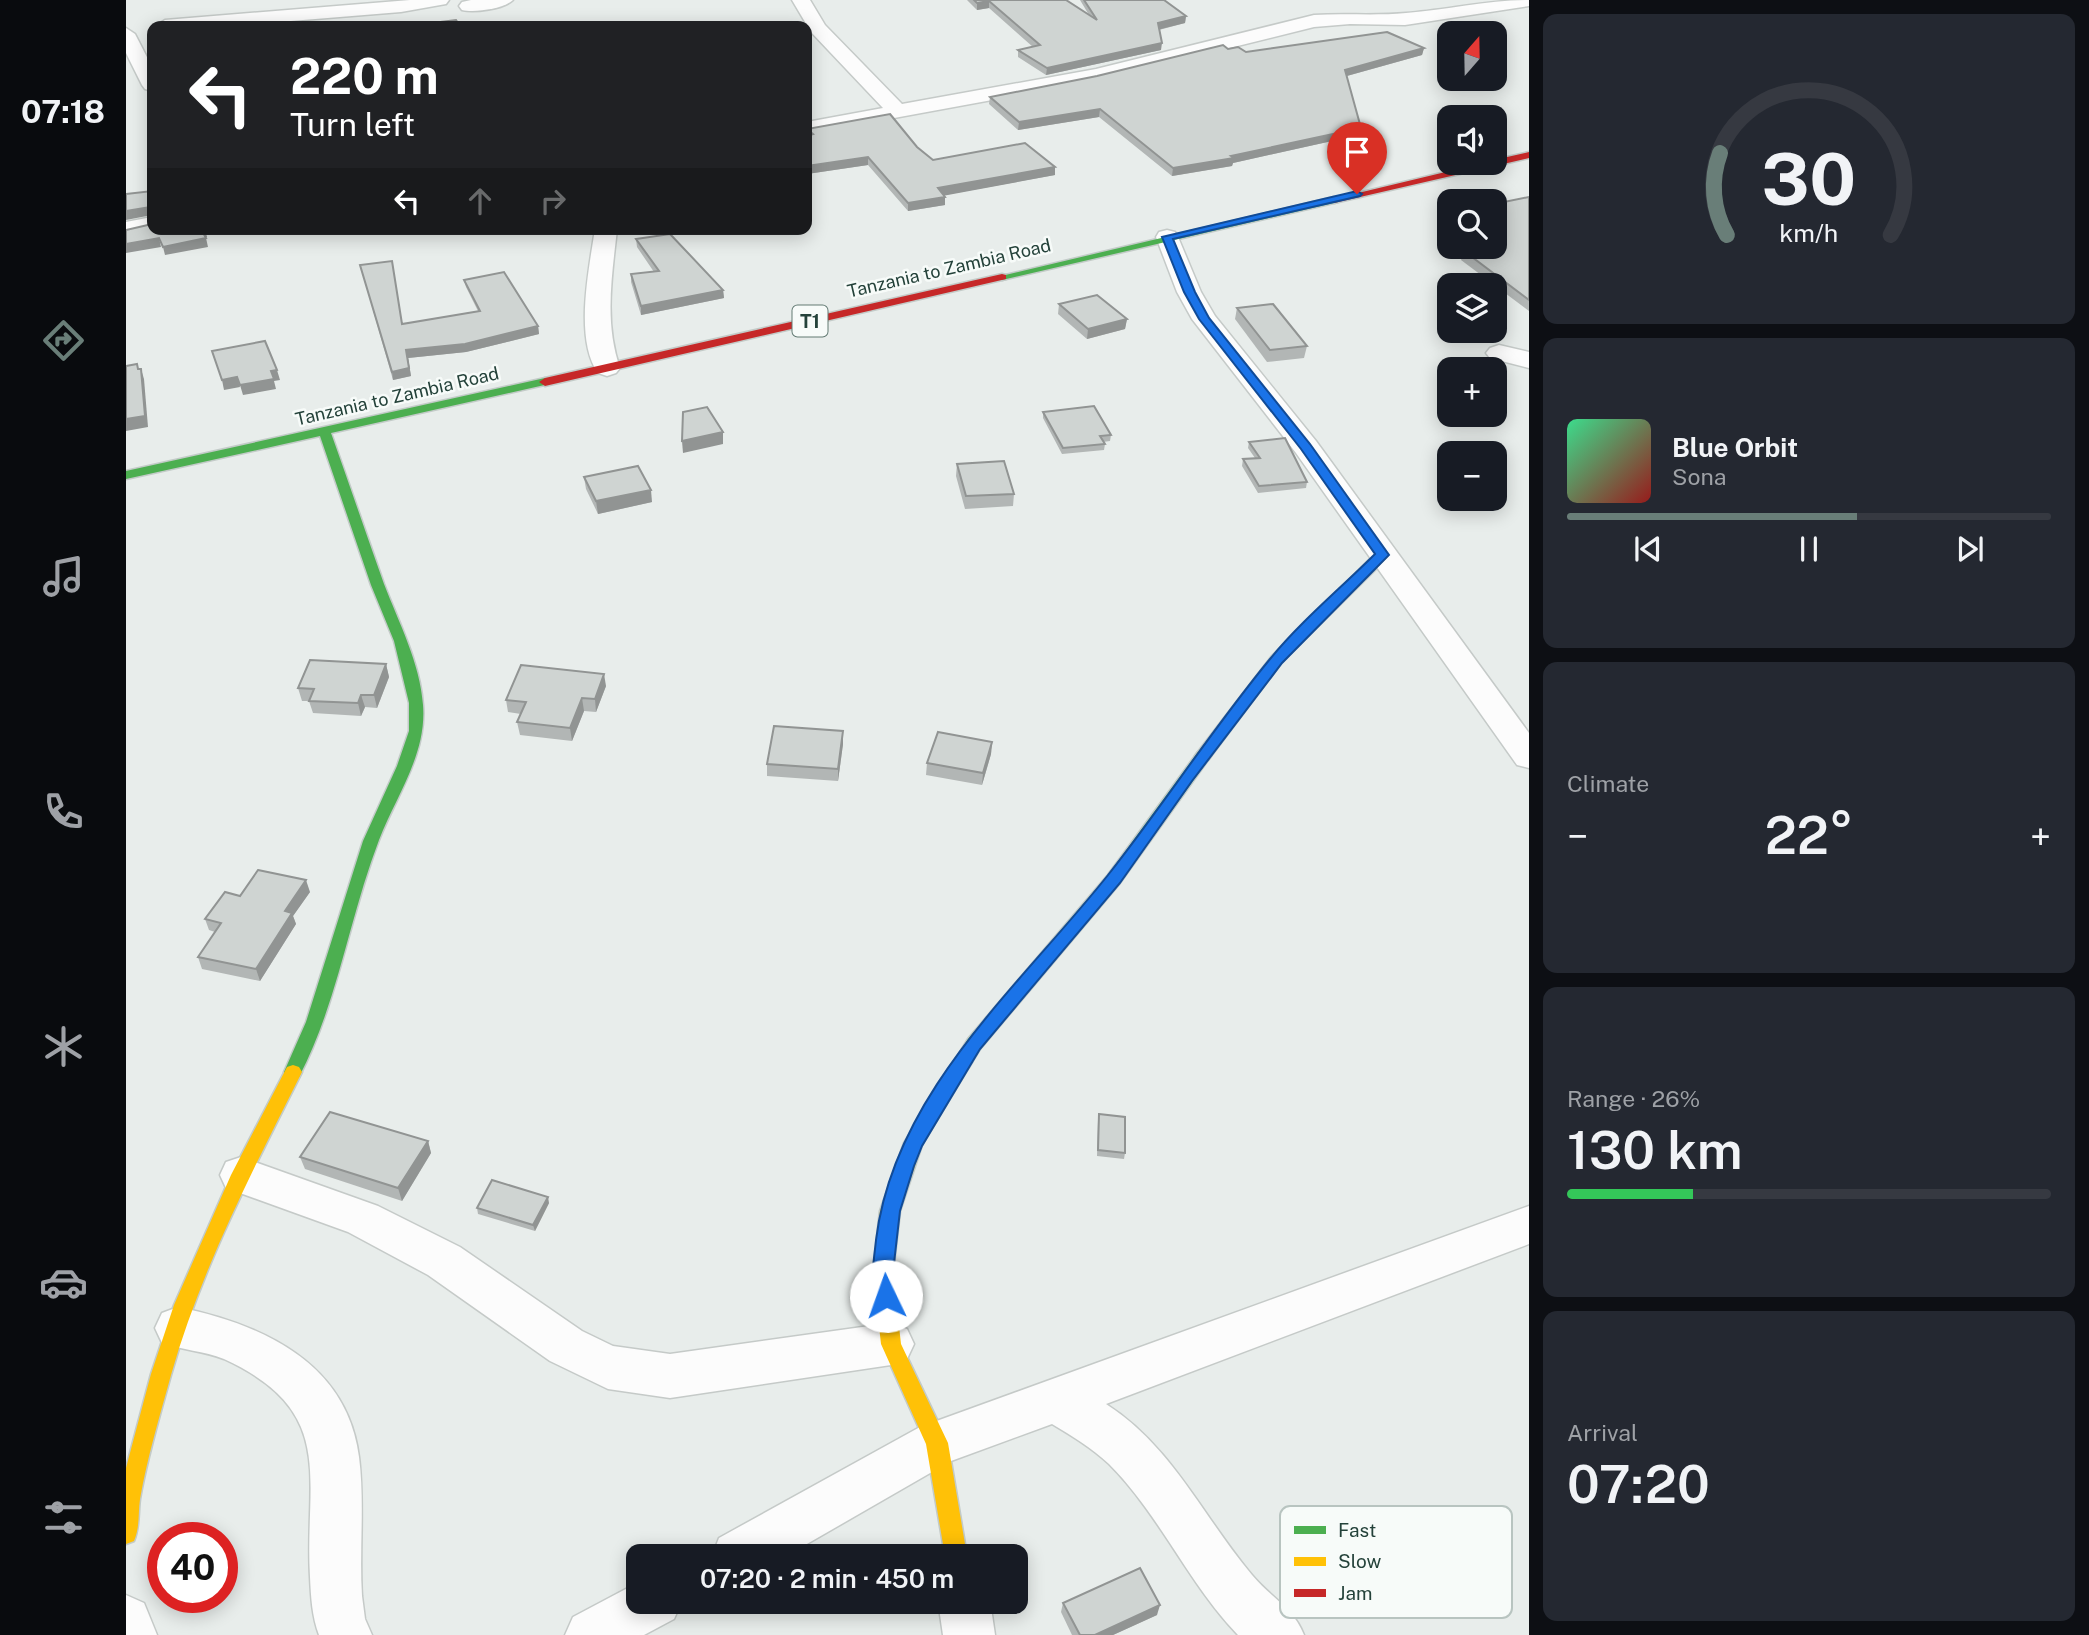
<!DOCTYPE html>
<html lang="en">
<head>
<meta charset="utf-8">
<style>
	body { margin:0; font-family:"Public Sans",sans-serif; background:#242831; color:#f1f3f6; height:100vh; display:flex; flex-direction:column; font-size:26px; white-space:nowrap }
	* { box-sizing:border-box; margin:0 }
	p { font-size:23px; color:#9ea1a6 }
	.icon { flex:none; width:38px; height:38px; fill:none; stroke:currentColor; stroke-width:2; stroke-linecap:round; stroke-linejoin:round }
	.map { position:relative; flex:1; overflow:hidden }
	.sheet { display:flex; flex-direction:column; gap:14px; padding:14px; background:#0d0f14; width:560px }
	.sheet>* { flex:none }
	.hud { position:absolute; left:21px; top:21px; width:665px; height:214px; border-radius:14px; box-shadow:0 4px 18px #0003; background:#202124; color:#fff; overflow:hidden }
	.needle { width:46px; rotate:20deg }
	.buttons { position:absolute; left:1311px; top:21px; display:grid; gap:14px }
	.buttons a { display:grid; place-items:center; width:70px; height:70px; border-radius:14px; background:#171b24; box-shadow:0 4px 18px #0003; font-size:35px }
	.speed { position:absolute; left:21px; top:1522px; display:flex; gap:14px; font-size:35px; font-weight:700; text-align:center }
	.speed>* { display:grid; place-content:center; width:91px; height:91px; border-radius:50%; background:#171b24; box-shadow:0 4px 18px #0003; line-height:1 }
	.speed .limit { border:10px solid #d22; background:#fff; color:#111 }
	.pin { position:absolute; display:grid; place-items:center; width:60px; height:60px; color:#fff; margin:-72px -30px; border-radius:50% 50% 50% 0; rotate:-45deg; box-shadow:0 0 7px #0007 }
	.pin .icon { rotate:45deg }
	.me { position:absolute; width:77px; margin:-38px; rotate:357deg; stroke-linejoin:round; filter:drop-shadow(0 0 5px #0008) }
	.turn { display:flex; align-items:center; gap:24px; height:147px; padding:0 28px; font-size:32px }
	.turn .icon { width:91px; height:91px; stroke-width:2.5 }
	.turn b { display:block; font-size:49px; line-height:60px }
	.lanes { display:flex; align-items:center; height:66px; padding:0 28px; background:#0003; justify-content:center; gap:35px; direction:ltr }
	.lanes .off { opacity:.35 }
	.big { font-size:52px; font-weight:600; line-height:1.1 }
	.sheet .widget { flex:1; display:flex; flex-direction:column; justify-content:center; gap:10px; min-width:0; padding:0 24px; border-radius:14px; background:#242831 }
	.sheet .dial { align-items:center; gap:0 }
	.dial svg { height:182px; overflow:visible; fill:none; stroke:#363941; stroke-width:7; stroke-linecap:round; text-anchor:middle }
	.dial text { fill:#f1f3f6; stroke:none }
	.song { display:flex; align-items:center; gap:21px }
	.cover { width:84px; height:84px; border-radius:10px; background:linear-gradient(135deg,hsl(150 70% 55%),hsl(0 70% 35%)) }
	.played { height:7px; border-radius:4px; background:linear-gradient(90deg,#697e78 60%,#363941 60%) }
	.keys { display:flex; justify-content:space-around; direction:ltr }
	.heat { display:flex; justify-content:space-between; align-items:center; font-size:38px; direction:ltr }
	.charge { height:10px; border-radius:5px; background:linear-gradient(90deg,#34c759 26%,#363941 0) }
	.trip { position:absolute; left:500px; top:1544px; width:402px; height:70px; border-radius:14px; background:#171b24; box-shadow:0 4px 18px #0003; font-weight:600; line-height:70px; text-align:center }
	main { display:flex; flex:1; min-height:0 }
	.tabs { display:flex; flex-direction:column; width:126px; justify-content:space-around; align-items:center; background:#090b0e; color:#9ea1a6 }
	.tabs .icon { width:49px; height:49px }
	.tabs .on { color:#697e78 }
	.tabs b { font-size:32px; color:#f1f3f6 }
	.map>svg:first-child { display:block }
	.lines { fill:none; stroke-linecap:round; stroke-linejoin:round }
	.street-casing { stroke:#c5cac8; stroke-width:3 }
	.fast-casing { stroke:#c3cbc8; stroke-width:3 }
	.slow-casing { stroke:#c3cbc8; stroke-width:3 }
	.jam-casing { stroke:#c3cbc8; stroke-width:3 }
	.street { fill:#fcfcfc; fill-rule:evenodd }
	.fast { fill:#4caf50; fill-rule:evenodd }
	.slow { fill:#ffc107; fill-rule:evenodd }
	.jam { fill:#c62828; fill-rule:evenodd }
	.wall { fill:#b2b6b5 }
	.shaded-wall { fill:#919493 }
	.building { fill:#cfd4d2; stroke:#919493; stroke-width:2 }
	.route { fill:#1a73e8; stroke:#114b97; stroke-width:2 }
	.labels { text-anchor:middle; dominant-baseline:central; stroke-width:5; stroke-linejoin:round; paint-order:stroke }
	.far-street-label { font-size:18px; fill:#24423a; stroke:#f7fbf9 }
	.shield { fill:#f7fbf9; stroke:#637a73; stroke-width:2 }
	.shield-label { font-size:19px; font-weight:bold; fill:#24423a }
	.key { fill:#f7fbf9; stroke:#b8c4c0; stroke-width:2 }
	.key-label { font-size:19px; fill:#24423a }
</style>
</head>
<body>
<main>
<nav class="tabs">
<b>07:18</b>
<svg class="icon on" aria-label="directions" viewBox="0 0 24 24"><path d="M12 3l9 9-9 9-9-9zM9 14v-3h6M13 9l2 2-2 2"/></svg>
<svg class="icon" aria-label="music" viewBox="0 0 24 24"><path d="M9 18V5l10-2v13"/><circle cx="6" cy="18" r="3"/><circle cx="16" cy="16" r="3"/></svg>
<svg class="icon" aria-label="phone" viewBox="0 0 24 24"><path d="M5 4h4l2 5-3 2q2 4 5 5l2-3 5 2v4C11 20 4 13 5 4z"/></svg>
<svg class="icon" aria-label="climate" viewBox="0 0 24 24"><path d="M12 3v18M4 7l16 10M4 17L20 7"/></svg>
<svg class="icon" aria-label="car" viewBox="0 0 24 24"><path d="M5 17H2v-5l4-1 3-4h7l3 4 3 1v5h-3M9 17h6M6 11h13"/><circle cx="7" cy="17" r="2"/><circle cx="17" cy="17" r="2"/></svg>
<svg class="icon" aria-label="filters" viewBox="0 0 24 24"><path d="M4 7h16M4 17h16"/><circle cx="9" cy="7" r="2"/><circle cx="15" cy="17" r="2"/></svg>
</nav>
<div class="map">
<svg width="1403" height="1635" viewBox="0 0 1403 1635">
	<rect width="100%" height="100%" fill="#e8edeb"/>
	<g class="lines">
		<defs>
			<g id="street">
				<polygon points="284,0 323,0 320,4 275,12 104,26 30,26 39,20"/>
				<path d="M 345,0 L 387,0 C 378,9 348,13 336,10 L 333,6 L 336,2 Z"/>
				<path d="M 666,0 L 684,0 L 699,25 L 776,104 L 970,69 L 1188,15 C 1219,13 1249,16 1280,13 C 1321,10 1361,0 1403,0 L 1403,6 L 1279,25 L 1224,24 L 1188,27 L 970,81 L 681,134 L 681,122 L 757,108 L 685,32 Z"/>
				<polygon points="0,28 9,34 26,67 26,91 19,89 16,85 0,53"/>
				<polygon points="26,217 26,229 32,229 0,236 0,222"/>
				<path d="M 469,229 L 491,229 C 486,276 478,323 494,368 L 490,373 L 481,376 L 472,373 C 448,339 463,269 469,229 Z"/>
				<polygon points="1041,230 1049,232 1052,237 1075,292 1089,316 1190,441 1403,733 1403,768 1391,765 1170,453 1066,319 1051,292 1030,237 1033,232"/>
				<polygon points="1373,345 1403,352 1403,368 1364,358 1360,353 1364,348"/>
				<polygon points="115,1157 252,1206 334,1247 456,1331 487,1346 544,1354 765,1323 781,1329 788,1344 781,1359 765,1365 544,1398 482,1389 424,1361 302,1275 222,1232 100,1188 94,1175 100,1162"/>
				<path d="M 1403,1206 L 1403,1244 L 980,1404 C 1046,1446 1077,1517 1126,1575 C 1145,1598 1167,1607 1178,1635 L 1112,1635 C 1062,1583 1034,1515 983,1464 C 966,1448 946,1436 926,1424 L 825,1461 L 660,1556 L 586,1556 L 593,1538 L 794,1427 Z"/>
				<path d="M 52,1307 C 135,1324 221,1362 233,1457 C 239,1503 233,1550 236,1596 L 239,1619 L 246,1635 L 193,1635 C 186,1616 185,1598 184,1577 C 178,1478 213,1412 98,1359 C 78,1351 56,1350 36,1343 L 29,1328 L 36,1313 Z"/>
				<polygon points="513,1582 513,1601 556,1601 548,1619 518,1635 439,1635 447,1617"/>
				<polygon points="0,1595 18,1603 31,1635 0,1635"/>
				<polygon points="812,1601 864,1601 869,1635 817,1635"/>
			</g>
			<g id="fast">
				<polygon points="1208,197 1213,200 1212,202 876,280 871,277"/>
				<path d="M 419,378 L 425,382 L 423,384 L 205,433 C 223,483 240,534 258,584 C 273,623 294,663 297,705 C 301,754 270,796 253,840 C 223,918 212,1002 173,1077 L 167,1079 L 161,1077 L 158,1072 L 180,1022 L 237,841 L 271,766 L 283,731 L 283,703 L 268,641 L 245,585 L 194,436 L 0,479 L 0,471 Z"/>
				<polygon points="1077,751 1085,756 1082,760 994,883 854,1049 843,1067 837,1069 831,1067 828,1062 842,1039 982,875 1072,752"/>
			</g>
			<g id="slow">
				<polygon points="1256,551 1263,555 1261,558 1156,662 1082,760 1072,760 1069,756 1072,752 1146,656 1251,552"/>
				<polygon points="837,1055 843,1057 846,1062 796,1145 774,1211 767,1272 775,1344 822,1443 841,1556 819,1556 800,1444 755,1344 747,1272 754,1211 778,1143 831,1057"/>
				<path d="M 167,1065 L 173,1067 L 176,1072 C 127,1170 75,1269 45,1375 C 34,1415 21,1458 14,1499 C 12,1513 14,1527 8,1541 L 0,1544 L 0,1468 L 25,1374 L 48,1305 L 105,1175 L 161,1067 Z"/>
			</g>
			<g id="jam">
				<polygon points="1403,152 1403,158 1208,203 1203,200 1357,163 1368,163 1368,160"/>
				<polygon points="876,274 880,275 880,279 419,386 413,382 419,378"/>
			</g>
		</defs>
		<use href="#street" class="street-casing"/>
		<use href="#fast" class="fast-casing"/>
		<use href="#slow" class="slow-casing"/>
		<use href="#jam" class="jam-casing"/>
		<use href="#street" class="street"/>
		<use href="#fast" class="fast"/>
		<use href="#slow" class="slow"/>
		<use href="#jam" class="jam"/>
	</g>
	<g class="wall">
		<polygon points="841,0 940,0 963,15 954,0 1038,0 1060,16 1059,23 1033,30 1035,50 920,75 892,57 892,50 907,47 863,8 851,10"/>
		<polygon points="1298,48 1296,55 1221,76 1233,135 1107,163 1106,166 1046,176 973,117 892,130 863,104 864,97 971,76 1102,49 1120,52"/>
		<polygon points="681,129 791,147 807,160 929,167 929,175 818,195 819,205 782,211 742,165 681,174"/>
		<polygon points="1403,197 1403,311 1335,260 1338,251 1351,248 1349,247 1368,247"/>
		<polygon points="510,239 597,290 598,298 515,315 505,282 505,274 528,272 511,247"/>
		<polygon points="234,265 276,324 352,311 340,287 338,280 412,326 413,334 340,352 282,358 285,376 267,380"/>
		<polygon points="933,304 1001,319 999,329 961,339 932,314"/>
		<polygon points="1111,308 1181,346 1178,358 1141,362 1109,319"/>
		<polygon points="917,412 985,435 984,441 977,442 979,444 978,450 936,454 917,418"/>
		<polygon points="1123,442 1181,482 1180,488 1132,493 1116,466 1117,459 1129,458 1122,448"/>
		<polygon points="831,464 888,494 887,506 839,509 830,476"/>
		<polygon points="458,477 526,502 472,514 460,489"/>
		<polygon points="260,664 263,677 251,708 239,707 235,716 187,713 183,701 176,701 172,688"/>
		<polygon points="480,686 470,712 458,711 446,741 394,735 391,722 395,714 382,712 380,700"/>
		<polygon points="866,742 865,754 856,785 800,775 801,763"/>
		<polygon points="717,744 712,781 641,776 641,764"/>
		<polygon points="184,892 167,916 170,924 134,981 76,969 72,957 89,932 83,930 79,919 114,896"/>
		<polygon points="973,1114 999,1153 998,1159 971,1156 972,1120"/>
		<polygon points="302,1141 305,1153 276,1201 179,1169 174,1157"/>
		<polygon points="423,1203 409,1231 352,1214 351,1208"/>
		<polygon points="937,1603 1031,1615 987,1635 946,1635 935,1612"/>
	</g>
	<g class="shaded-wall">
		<polygon points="863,1 863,8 851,10 851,3"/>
		<polygon points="1060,16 1059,23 1031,30 1032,23"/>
		<polygon points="1036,43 1035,50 920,75 921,68"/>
		<polygon points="1298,48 1296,55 1217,77 1219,70"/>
		<polygon points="974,109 973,117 892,130 893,122"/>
		<polygon points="1235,128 1233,135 1107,163 1106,166 1046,176 1047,168"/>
		<polygon points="742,157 742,165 681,174 681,166"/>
		<polygon points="929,167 929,175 811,197 812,188"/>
		<polygon points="819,197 819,205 782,211 782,203"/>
		<polygon points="25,207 26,215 0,220 0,211"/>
		<polygon points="75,229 79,229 81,237 77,237"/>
		<polygon points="33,238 35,247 0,253 0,244"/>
		<polygon points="80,238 82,247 39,255 37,247"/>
		<polygon points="597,290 598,298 515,315 515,306"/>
		<polygon points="1001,319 999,329 961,339 962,329"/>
		<polygon points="412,326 413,334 340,352 282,358 285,376 267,380 266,372 280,350"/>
		<polygon points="15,369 18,379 22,427 0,431 0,419"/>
		<polygon points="151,370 154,380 148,381 150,389 117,395 114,385 145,371"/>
		<polygon points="111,377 114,387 98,390 96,380"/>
		<polygon points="597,432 597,444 557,453 556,441"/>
		<polygon points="525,490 526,502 472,514 470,501"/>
		<polygon points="260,664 263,677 251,708 248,695"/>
		<polygon points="478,674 480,686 470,712 469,699"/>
		<polygon points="235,695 239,707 235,716 232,703"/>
		<polygon points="456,698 458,711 446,741 444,728"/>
		<polygon points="717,731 717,744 712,781 712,769"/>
		<polygon points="866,742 865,754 856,785 857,773"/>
		<polygon points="180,880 184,892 167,916 170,924 134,981 130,969 159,911"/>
		<polygon points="302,1141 305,1153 276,1201 272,1188"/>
		<polygon points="422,1197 423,1203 409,1231 407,1225"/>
		<polygon points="1034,1605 1031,1615 987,1635 969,1635"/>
	</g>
	<g class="building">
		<polygon points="848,0 940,0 971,20 958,0 1038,0 1060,16 1032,23 1036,43 921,68 892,50 914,45 863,1 851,3"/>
		<polygon points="330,20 334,26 300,26 298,24"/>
		<polygon points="497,22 501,26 468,26"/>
		<polygon points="1261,32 1298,48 1219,70 1235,128 1105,156 1108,158 1047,168 974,109 893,122 864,97 971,76 1097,45 1102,49 1112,47 1120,52"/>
		<polygon points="764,114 791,147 807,160 899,143 929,167 812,188 819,197 782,203 742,157 681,166 681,136 687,134 681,129"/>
		<polygon points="26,191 26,218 25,207 0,211 0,194"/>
		<polygon points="1403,197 1403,300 1338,251 1359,247 1368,247 1368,204"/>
		<polygon points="26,224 26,229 75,229 80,238 37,247 33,238 0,244 0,230"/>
		<polygon points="544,234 597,290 515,306 505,274 533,271 510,239"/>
		<polygon points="266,261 276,324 354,311 338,280 378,272 412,326 339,344 280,350 283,368 266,372 234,265"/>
		<polygon points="971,295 1001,319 962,329 933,304"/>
		<polygon points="1147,304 1181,346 1144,350 1111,308"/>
		<polygon points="139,341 151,370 145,371 148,379 114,385 111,377 96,380 86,351"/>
		<polygon points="11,364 12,369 15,369 19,416 0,419 0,366"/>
		<polygon points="968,406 985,435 974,436 979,444 937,448 917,412"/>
		<polygon points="581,407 597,432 556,441 557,412"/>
		<polygon points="1159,438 1181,482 1133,486 1117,459 1134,458 1123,442"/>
		<polygon points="878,461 888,494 840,496 831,464"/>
		<polygon points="512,466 525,490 470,501 458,477"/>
		<polygon points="184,660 260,664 248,695 235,695 232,703 183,701 188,689 172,688"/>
		<polygon points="395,665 478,674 469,699 456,698 444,728 391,722 400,702 380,700"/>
		<polygon points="648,726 717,731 712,769 641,764"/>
		<polygon points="812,732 866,742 857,773 801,763"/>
		<polygon points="132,870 180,880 159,911 166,913 130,969 72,957 95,923 79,919 99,892 114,896"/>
		<polygon points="204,1112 302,1141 272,1188 174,1157"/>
		<polygon points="973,1114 999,1117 999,1153 972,1150"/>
		<polygon points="366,1180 422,1197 407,1225 351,1208"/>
		<polygon points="1014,1568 1034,1605 969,1635 954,1635 937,1603"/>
	</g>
	<path class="route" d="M 1231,191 L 1236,194 L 1234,196 L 1047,239 L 1069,292 L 1083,318 L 1184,444 L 1263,555 L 1156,663 L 1066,781 L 994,883 L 854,1049 L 796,1146 L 788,1166 L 774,1211 L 767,1272 L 770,1296 L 767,1303 L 760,1306 L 752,1303 C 743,1283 748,1261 750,1240 C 768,1092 894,986 982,875 C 1038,804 1087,728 1144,659 C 1175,621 1215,588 1249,554 L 1175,449 L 1073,319 L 1058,292 L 1036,237 Z"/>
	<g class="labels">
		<g class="far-street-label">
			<text transform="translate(823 268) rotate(-13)">Tanzania to Zambia Road</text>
			<text transform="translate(271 396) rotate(-13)">Tanzania to Zambia Road</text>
		</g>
		<rect class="shield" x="666.5" y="305.5" width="35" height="31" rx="5"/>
		<g class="shield-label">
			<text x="684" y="321">T1</text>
		</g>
	</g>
	<rect x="1154" y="1506" width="232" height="112" rx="10" class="key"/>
	<rect x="1168" y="1526" width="32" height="8" fill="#4caf50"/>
	<rect x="1168" y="1557" width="32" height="9" fill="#ffc107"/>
	<rect x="1168" y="1589" width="32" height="8" fill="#c62828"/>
	<g class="key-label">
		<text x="1212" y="1537">Fast</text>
		<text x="1212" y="1568">Slow</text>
		<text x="1212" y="1600">Jam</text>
	</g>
</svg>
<div class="buttons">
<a><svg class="needle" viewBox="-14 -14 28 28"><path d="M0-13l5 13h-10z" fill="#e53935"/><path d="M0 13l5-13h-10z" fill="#9ea1a6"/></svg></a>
<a><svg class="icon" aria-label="sound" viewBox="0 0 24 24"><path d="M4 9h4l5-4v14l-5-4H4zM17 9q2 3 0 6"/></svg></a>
<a><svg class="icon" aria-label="search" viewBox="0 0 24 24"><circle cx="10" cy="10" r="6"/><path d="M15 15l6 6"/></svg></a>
<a><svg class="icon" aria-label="layers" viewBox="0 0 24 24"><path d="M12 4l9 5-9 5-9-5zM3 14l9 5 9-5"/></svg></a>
<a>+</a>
<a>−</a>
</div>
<div class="speed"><div class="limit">40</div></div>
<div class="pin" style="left:1231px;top:194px;background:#d93025"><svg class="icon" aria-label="arrive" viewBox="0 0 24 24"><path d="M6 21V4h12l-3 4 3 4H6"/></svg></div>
<svg class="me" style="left:760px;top:1296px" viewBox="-20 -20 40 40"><circle r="19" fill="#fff"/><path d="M0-13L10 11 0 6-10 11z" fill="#1a73e8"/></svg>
<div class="trip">07:20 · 2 min · 450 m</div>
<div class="hud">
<div class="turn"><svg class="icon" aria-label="left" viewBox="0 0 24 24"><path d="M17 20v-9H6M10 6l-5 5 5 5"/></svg><div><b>220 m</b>Turn left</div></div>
<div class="lanes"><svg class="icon" aria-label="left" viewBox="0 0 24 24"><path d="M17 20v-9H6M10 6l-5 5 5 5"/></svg><svg class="icon off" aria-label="ahead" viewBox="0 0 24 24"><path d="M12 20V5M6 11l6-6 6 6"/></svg><svg class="icon off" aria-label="right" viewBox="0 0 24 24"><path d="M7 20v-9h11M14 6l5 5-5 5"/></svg></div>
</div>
</div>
<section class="sheet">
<div class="widget dial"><svg viewBox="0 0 100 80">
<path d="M14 69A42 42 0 1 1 86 69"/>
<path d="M14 69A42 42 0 0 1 11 33" stroke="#697e78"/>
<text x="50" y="56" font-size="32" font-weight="700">30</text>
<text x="50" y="72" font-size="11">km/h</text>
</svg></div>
<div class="widget">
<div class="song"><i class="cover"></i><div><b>Blue Orbit</b><p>Sona</p></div></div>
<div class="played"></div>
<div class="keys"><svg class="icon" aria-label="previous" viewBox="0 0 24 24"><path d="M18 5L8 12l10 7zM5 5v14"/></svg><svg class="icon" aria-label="pause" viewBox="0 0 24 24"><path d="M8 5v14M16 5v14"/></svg><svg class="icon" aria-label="next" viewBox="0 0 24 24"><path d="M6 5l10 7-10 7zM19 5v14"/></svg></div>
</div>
<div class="widget"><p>Climate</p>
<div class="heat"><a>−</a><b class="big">22°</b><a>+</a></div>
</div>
<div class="widget"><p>Range · 26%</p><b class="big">130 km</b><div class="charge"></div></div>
<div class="widget"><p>Arrival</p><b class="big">07:20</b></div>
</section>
</main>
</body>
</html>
